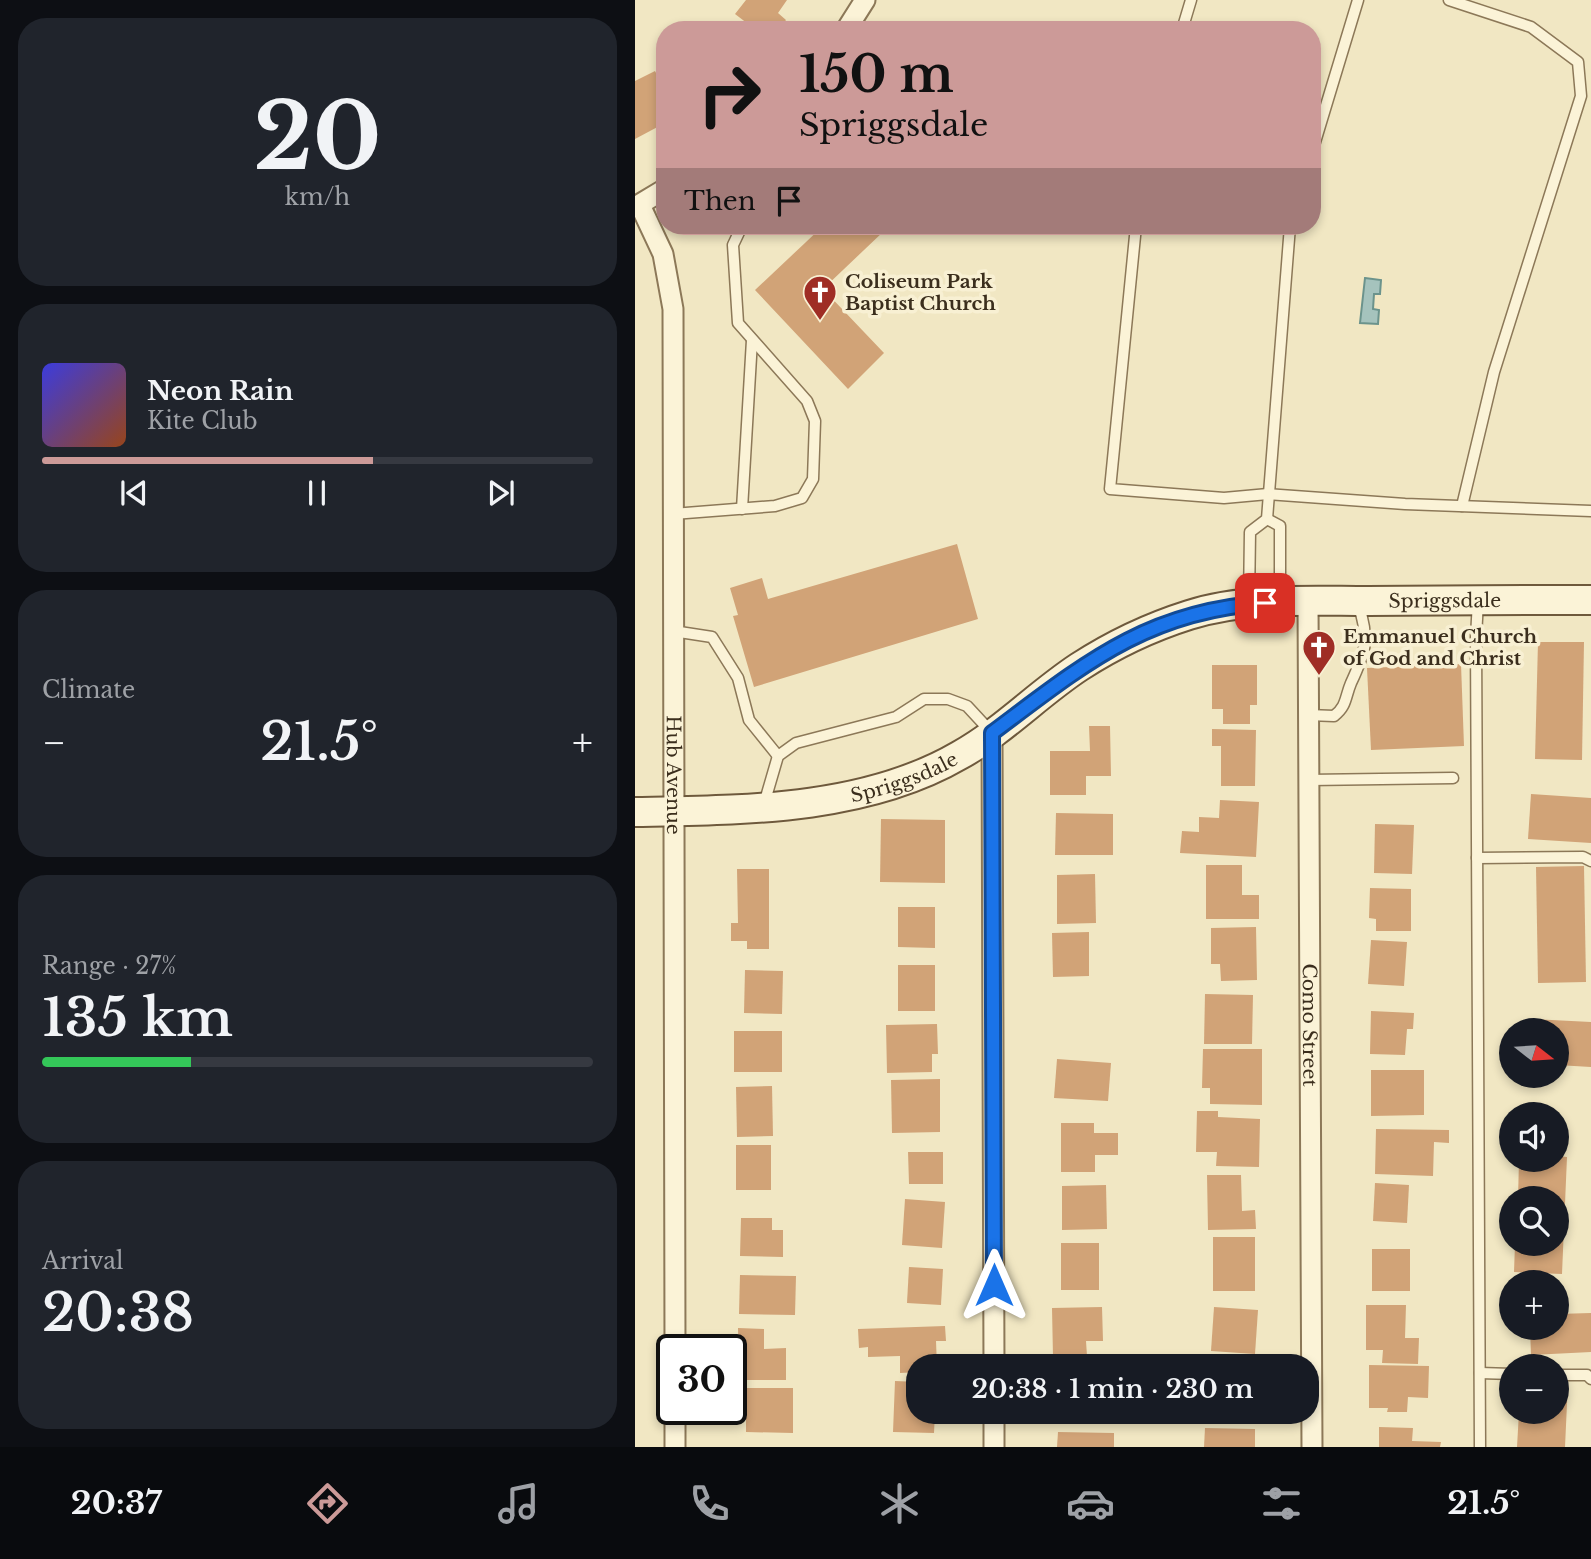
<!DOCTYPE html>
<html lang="en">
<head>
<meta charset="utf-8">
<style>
	body { margin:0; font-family:"Libre Baskerville",serif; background:#20242c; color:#f1f3f6; height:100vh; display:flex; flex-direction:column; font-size:26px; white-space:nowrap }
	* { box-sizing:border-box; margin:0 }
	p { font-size:23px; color:#9ea1a6 }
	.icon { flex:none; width:38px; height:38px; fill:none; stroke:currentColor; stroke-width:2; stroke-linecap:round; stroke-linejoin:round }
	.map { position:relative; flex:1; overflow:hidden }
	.sheet { display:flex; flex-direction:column; gap:18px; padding:18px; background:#0d0f14; width:635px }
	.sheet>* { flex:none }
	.banner { position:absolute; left:21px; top:21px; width:665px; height:214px; border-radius:28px; box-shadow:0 4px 10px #0003; background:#cc9a98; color:#111; overflow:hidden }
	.needle { width:46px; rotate:107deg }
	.controls { position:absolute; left:864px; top:1018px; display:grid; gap:14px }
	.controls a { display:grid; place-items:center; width:70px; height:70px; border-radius:50%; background:#171b24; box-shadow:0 4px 10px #0003; font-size:35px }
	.speed { position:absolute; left:21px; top:1334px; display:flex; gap:14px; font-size:35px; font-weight:700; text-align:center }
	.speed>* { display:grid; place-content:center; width:91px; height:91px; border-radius:50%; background:#171b24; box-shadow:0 4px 10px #0003; line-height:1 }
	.speed .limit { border:4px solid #111; border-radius:10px; background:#fff; color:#111 }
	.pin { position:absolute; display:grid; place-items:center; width:60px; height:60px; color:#fff; margin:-30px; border-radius:14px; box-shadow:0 4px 10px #0006 }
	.me { position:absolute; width:77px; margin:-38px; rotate:0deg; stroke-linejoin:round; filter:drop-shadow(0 0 5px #0008) }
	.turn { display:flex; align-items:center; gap:24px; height:147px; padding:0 28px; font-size:32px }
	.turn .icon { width:91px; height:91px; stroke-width:2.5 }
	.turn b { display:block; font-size:49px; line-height:60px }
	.then { display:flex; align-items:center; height:66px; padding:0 28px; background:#0003; gap:14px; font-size:26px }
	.big { font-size:52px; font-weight:600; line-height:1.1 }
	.sheet .widget { flex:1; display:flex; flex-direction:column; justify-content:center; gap:10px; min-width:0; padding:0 24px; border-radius:28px; background:#20242c }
	.sheet .dial { align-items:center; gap:0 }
	.dial b { font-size:91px; line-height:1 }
	.song { display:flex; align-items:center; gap:21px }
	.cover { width:84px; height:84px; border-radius:10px; background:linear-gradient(135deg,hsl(240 70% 55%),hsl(20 70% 35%)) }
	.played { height:7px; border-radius:4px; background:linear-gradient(90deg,#cc9a98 60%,#363941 60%) }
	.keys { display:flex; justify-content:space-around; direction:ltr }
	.heat { display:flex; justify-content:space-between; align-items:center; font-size:38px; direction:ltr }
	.charge { height:10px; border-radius:5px; background:linear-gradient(90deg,#34c759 27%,#363941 0) }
	.trip { position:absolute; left:271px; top:1354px; width:413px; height:70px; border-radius:28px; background:#171b24; box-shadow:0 4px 10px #0003; font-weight:600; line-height:70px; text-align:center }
	.tab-bar { display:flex; height:112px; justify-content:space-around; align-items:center; background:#090b0e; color:#9ea1a6 }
	.tab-bar .icon { width:49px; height:49px }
	.tab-bar .active { color:#cc9a98 }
	.tab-bar b { font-size:32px; color:#f1f3f6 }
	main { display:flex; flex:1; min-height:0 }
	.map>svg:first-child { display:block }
	.water { fill:#a5c3bd; stroke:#6b938c; stroke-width:2 }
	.building { fill:#d1a377 }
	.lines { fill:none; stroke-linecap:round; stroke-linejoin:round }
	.lane-casing { stroke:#8c7858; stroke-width:13 }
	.street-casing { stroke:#8c7858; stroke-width:23 }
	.secondary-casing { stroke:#6e593c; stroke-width:32 }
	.lane { stroke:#fbf3d7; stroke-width:10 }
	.street { stroke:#fbf3d7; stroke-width:19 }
	.secondary { stroke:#fbf3d7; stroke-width:28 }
	.route-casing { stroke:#114b97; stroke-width:18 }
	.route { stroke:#1a73e8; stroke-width:12 }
	.labels { text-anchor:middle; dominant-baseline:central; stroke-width:7; stroke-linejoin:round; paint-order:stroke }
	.poi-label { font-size:19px; font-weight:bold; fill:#3b2e1d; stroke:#f8f0d3; text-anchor:start }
	.street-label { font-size:19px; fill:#3b2e1d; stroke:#f8f0d3 }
</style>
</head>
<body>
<main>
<section class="sheet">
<div class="widget dial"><b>20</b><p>km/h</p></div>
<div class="widget">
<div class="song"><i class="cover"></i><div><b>Neon Rain</b><p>Kite Club</p></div></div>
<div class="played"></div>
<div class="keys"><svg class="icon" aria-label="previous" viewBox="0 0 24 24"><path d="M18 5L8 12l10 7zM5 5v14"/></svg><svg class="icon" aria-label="pause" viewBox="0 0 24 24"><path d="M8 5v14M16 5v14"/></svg><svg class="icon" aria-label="next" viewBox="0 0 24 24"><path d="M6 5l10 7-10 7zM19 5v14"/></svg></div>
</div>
<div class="widget"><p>Climate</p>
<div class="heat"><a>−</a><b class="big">21.5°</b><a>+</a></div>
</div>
<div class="widget"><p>Range · 27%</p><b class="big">135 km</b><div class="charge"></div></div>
<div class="widget"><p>Arrival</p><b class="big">20:38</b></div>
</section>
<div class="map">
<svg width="956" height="1447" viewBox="0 0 956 1447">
	<rect width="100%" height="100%" fill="#f1e7c3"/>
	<polygon class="water" points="730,278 746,280 745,294 739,294 738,309 744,310 743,324 725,323"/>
	<g class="building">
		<polygon points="111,0 152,0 143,13 151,20 144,30 121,30 100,14"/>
		<polygon points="20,71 30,90 30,123 0,139 0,81"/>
		<polygon points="188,226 244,226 249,231 188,289 249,353 213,389 120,290"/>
		<polygon points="322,544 343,619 119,687 98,616 103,615 95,588 127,578 133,599"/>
		<polygon points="903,642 949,642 947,760 900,759"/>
		<polygon points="826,664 829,746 736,750 732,668"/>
		<polygon points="577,665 622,665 622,705 615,705 615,724 588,724 588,709 577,709"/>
		<polygon points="454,726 475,726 476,776 451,776 451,795 415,795 415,751 455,751"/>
		<polygon points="577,729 621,730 620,786 586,786 586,746 577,746"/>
		<polygon points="896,794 956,798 956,843 893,839"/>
		<polygon points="585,800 624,802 621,857 545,853 547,831 564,832 564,817 584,818"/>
		<polygon points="421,813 478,814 478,855 420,855"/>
		<polygon points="246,819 310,820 310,883 245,882"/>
		<polygon points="740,824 779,825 777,874 739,873"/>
		<polygon points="571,865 607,865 607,895 624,895 624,919 571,919"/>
		<polygon points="949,866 951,982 903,983 901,867"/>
		<polygon points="102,869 134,869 134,949 112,949 112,941 96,941 96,923 103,923"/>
		<polygon points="460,874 461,923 422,924 422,875"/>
		<polygon points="735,888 776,889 776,931 741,931 741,919 734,918"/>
		<polygon points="263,907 300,907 300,948 263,947"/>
		<polygon points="621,927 622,980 586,981 585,964 576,964 576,928"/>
		<polygon points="454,932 454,976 418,977 417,933"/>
		<polygon points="736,940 772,942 769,986 733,984"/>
		<rect x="263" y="965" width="37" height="46"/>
		<polygon points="110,970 148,971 147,1014 109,1013"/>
		<polygon points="570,994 618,995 617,1044 569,1044"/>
		<polygon points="736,1011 779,1013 778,1029 772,1029 770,1055 735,1054"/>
		<polygon points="897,1019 956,1022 956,1067 922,1065 922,1031 896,1031"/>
		<polygon points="302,1024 303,1054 297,1054 297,1072 252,1073 251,1025"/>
		<rect x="99" y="1031" width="48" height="41"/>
		<polygon points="568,1049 627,1049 627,1105 575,1104 575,1088 567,1088"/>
		<polygon points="422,1059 476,1063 473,1101 419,1098"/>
		<polygon points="736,1070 789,1070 789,1115 736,1116"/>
		<polygon points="305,1079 305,1132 257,1133 256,1080"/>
		<polygon points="137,1086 138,1136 102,1137 101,1087"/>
		<polygon points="562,1111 583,1111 583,1117 625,1119 624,1167 581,1166 582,1152 561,1152"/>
		<polygon points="426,1123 459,1123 459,1133 483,1133 483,1155 460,1155 460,1172 426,1172"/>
		<polygon points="741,1129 814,1130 814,1143 799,1142 798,1176 740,1174"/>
		<rect x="101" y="1145" width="35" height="45"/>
		<polygon points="273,1152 308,1152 308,1184 274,1184"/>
		<polygon points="922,1156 932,1157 927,1274 879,1272 880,1244 922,1244 922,1199 883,1199 884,1160 922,1160"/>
		<polygon points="572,1175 606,1175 607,1211 620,1210 621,1229 573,1230"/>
		<polygon points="740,1183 774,1185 772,1223 738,1221"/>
		<polygon points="471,1185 472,1229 427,1230 427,1186"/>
		<polygon points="270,1199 310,1202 307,1248 267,1245"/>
		<polygon points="106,1218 137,1218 137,1230 148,1230 148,1257 105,1256"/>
		<rect x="578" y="1237" width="42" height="54"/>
		<rect x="426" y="1243" width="38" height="47"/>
		<rect x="737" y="1249" width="38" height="42"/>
		<polygon points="274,1267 308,1269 306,1305 272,1303"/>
		<polygon points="105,1275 161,1276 160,1315 104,1314"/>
		<polygon points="731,1305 771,1305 770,1338 784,1338 783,1364 747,1363 748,1350 731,1350"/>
		<polygon points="467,1307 468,1341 451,1341 452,1356 418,1357 417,1308"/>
		<polygon points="579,1307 623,1310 620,1354 576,1351"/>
		<polygon points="956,1313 956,1352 896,1355 895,1328 922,1328 922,1314"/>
		<polygon points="310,1326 311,1341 301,1341 302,1367 284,1367 284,1372 265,1373 265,1356 233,1357 233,1347 224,1348 223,1329"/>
		<polygon points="103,1328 129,1329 129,1349 151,1348 151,1380 104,1380"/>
		<polygon points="734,1365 794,1366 793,1398 773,1397 772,1412 752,1412 753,1408 734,1408"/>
		<polygon points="260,1381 284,1382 284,1412 300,1412 299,1433 258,1432"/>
		<polygon points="922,1381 933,1382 930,1447 882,1447 884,1412 922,1412"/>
		<polygon points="111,1388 158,1388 158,1433 111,1432"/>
		<polygon points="426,1412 459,1412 460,1418 426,1420"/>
		<polygon points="744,1427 778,1428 777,1441 806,1442 805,1447 744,1447"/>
		<polygon points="570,1428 620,1429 620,1447 569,1447"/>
		<polygon points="423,1432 479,1433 479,1447 422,1447"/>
	</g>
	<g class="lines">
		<defs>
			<g id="lane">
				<polyline points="814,0 896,27 943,62 946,96 859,372 827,506"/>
				<polyline points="547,30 556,0"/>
				<polyline points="677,152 723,0"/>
				<polyline points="501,226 475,489 589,498 633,494 770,504 956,511"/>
				<polyline points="107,509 117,340"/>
				<polyline points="38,514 140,506 167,498 178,479 180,421 172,401 103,323 98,245 107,226"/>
				<polyline points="632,519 645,526 645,598"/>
				<polyline points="843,601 841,637 845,1447"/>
				<polyline points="614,602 615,532 632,519 655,226"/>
				<polyline points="38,631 77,637 103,678 114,720 143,756"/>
				<path d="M 673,715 L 699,716 C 712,706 710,697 716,683 C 731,651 735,639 723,604"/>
				<polyline points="674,780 818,778"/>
				<polyline points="129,804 143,756 161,743 261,717 289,699 313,699 332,706 357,733"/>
				<polyline points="842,858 948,857 956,861"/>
				<polyline points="845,1373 877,1374"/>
				<polyline points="922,1375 952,1375 956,1379"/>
			</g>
			<g id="street">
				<polyline points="211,30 230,0"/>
				<path id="s1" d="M 5,205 L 28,254 L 38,309 L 40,1349"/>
				<polyline points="0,207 30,189"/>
				<path id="s2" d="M 673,601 L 677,1447"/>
				<polyline points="357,733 359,1367"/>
				<polyline points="40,1409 40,1447"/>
				<polyline points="359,1412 359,1447"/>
			</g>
			<g id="secondary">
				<path id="s3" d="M 0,812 C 108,810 229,811 325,755 C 368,731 403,694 444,667 C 478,645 516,627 554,615 C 610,597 675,601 733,601 C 807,600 882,600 956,600"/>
			</g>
		</defs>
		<use href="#lane" class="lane-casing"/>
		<use href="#street" class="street-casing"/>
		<use href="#secondary" class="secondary-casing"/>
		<use href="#lane" class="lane"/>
		<use href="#street" class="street"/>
		<use href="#secondary" class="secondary"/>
	</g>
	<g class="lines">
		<defs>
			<path id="route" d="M 359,1285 L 357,733 C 448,665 511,611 630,603"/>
		</defs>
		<use href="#route" class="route-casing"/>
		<use href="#route" class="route"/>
	</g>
	<defs>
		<symbol id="church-pin" viewBox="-11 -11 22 30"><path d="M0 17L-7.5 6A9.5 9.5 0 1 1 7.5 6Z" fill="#9f2d25" stroke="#f8f0d3"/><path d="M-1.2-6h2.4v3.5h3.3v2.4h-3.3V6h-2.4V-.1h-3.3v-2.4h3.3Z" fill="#fff"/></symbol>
	</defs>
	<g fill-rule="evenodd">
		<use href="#church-pin" x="166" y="273" width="38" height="52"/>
		<use href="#church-pin" x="665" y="628" width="38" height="52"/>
	</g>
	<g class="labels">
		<g class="poi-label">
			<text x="210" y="281">Coliseum Park<tspan x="210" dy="22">Baptist Church</tspan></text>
			<text x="708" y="636">Emmanuel Church<tspan x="708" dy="22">of God and Christ</tspan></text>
		</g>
		<g class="street-label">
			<text stroke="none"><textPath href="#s3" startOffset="861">Spriggsdale</textPath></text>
			<text stroke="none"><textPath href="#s1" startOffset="576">Hub Avenue</textPath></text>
			<text stroke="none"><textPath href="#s3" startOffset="273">Spriggsdale</textPath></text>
			<text stroke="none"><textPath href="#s2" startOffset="424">Como Street</textPath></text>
		</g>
	</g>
</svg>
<div class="controls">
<a><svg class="needle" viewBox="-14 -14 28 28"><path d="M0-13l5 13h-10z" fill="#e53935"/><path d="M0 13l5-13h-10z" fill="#9ea1a6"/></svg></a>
<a><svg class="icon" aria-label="sound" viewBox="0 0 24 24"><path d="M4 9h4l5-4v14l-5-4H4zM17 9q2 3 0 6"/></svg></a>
<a><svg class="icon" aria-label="search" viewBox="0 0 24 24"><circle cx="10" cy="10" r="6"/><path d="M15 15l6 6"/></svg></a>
<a>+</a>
<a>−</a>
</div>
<div class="speed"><div class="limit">30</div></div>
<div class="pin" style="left:630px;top:603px;background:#d93025"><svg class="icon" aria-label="arrive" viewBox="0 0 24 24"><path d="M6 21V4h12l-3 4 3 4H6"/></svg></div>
<svg class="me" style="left:359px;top:1285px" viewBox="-20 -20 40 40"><path d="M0-17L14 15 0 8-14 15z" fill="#1a73e8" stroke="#fff" stroke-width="4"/></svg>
<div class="trip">20:38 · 1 min · 230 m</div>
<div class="banner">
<div class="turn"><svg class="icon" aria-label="right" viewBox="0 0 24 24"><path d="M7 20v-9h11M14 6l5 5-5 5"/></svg><div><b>150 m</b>Spriggsdale</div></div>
<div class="then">Then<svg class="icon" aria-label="arrive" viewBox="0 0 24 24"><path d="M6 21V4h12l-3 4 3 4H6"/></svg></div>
</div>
</div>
</main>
<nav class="tab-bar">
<b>20:37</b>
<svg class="icon active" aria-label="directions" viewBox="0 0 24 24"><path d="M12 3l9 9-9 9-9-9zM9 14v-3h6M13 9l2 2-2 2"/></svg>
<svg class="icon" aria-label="music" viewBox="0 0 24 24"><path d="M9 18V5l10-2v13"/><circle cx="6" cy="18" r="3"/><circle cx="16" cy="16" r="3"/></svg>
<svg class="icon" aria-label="phone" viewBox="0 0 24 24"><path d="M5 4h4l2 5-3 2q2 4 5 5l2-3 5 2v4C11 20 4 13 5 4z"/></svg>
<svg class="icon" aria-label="climate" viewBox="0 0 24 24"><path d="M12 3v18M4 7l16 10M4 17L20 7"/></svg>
<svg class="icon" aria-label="car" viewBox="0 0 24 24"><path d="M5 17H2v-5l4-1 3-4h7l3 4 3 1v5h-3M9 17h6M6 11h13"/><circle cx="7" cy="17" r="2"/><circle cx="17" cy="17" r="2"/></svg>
<svg class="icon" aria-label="filters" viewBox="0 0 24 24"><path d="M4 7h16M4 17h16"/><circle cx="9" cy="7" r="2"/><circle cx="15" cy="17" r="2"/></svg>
<b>21.5°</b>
</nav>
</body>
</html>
